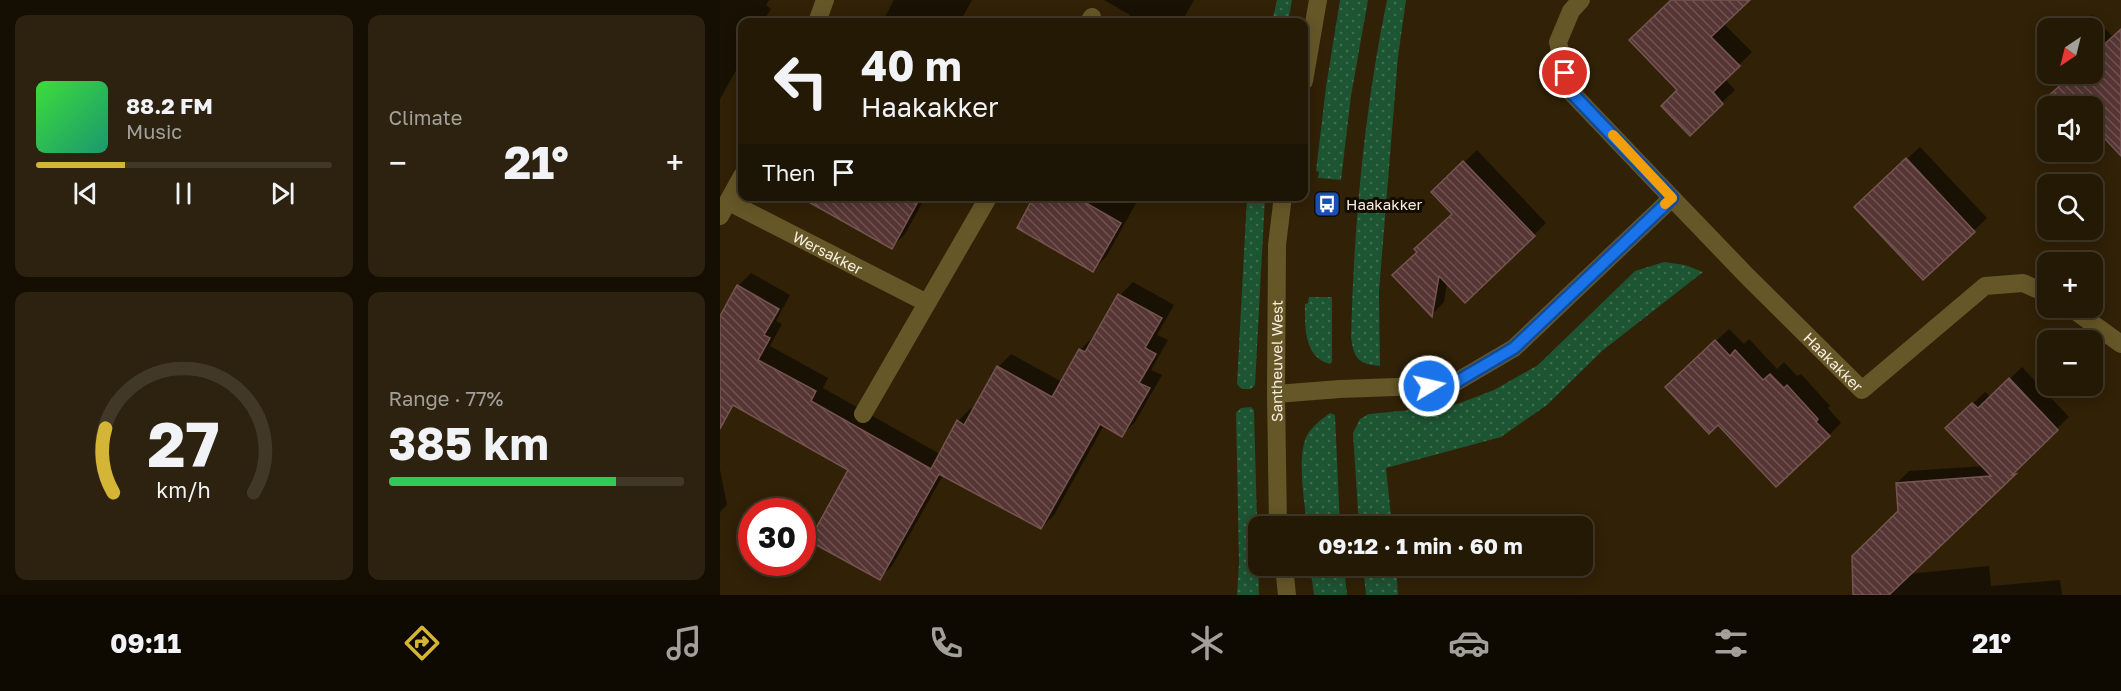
<!DOCTYPE html>
<html lang="en">
<head>
<meta charset="utf-8">
<style>
	body { margin:0; font-family:"Golos Text",sans-serif; background:#2c220f; color:#f1f3f6; height:100vh; display:flex; flex-direction:column; font-size:22px; white-space:nowrap }
	* { box-sizing:border-box; margin:0 }
	p { font-size:20px; color:#a3a09a }
	.icon { flex:none; width:33px; height:33px; fill:none; stroke:currentColor; stroke-width:2; stroke-linecap:round; stroke-linejoin:round }
	.map { position:relative; flex:1; overflow:hidden }
	.sheet { display:flex; flex-direction:column; gap:15px; padding:15px; background:#140e03; width:720px }
	.sheet>* { flex:none }
	.hud { position:absolute; left:18px; top:18px; width:570px; height:183px; border-radius:12px; box-shadow:0 3px 15px #0003,0 0 0 2px #413827; background:#241905; color:#f1f3f6; overflow:hidden }
	.needle { width:39px; rotate:215deg }
	.fabs { position:absolute; left:1317px; top:18px; display:grid; gap:12px }
	.fabs a { display:grid; place-items:center; width:66px; height:66px; border-radius:12px; background:#241905; box-shadow:0 3px 15px #0003,0 0 0 2px #413827; font-size:30px }
	.speed { position:absolute; left:18px; top:498px; display:flex; gap:12px; font-size:30px; font-weight:700; text-align:center }
	.speed>* { display:grid; place-content:center; width:78px; height:78px; border-radius:50%; background:#241905; box-shadow:0 3px 15px #0003,0 0 0 2px #413827; line-height:1 }
	.speed .limit { border:9px solid #d22; background:#fff; color:#111 }
	.pin { position:absolute; display:grid; place-items:center; width:51px; height:51px; color:#fff; margin:-26px; border:3px solid #fff; border-radius:50%; box-shadow:0 2px 6px #0007 }
	.me { position:absolute; width:66px; margin:-33px; rotate:81deg; stroke-linejoin:round; filter:drop-shadow(0 0 4px #0008) }
	.turn { display:flex; align-items:center; gap:21px; height:126px; padding:0 24px; font-size:27px }
	.turn .icon { width:78px; height:78px; stroke-width:2.5 }
	.turn b { display:block; font-size:42px; line-height:51px }
	.then { display:flex; align-items:center; height:57px; padding:0 24px; background:#0003; gap:12px; font-size:22px }
	.big { font-size:45px; font-weight:700; line-height:1.1 }
	.sheet .widget { flex:1; display:flex; flex-direction:column; justify-content:center; gap:9px; min-width:0; padding:0 21px; border-radius:12px; background:#2c220f }
	.sheet .dial { align-items:center; gap:0 }
	.dial svg { height:156px; overflow:visible; fill:none; stroke:#413827; stroke-width:7; stroke-linecap:round; text-anchor:middle }
	.dial text { fill:#f1f3f6; stroke:none }
	.song { display:flex; align-items:center; gap:18px }
	.cover { width:72px; height:72px; border-radius:9px; background:linear-gradient(135deg,hsl(120 70% 55%),hsl(160 70% 35%)) }
	.played { height:6px; border-radius:3px; background:linear-gradient(90deg,#d5b535 30%,#413827 30%) }
	.keys { display:flex; justify-content:space-around; direction:ltr }
	.heat { display:flex; justify-content:space-between; align-items:center; font-size:33px; direction:ltr }
	.charge { height:9px; border-radius:4px; background:linear-gradient(90deg,#34c759 77%,#413827 0) }
	.sheet .tiles { flex:1; display:grid; gap:15px; grid-template-columns:repeat(2,1fr) }
	.trip { position:absolute; left:528px; top:516px; width:345px; height:60px; border-radius:12px; background:#241905; box-shadow:0 3px 15px #0003,0 0 0 2px #413827; font-weight:700; line-height:60px; text-align:center }
	.menu { display:flex; height:96px; justify-content:space-around; align-items:center; background:#0e0a02; color:#a3a09a }
	.menu .icon { width:42px; height:42px }
	.menu .selected { color:#d5b535 }
	.menu b { font-size:27px; color:#f1f3f6 }
	main { display:flex; flex:1; min-height:0 }
	.map>svg:first-child { display:block }
	.grass { fill:url(#grass-dots) }
	.shadow { fill:#0007 }
	.building { fill:url(#building-back-hatch); stroke:#765451; stroke-width:1.5 }
	.lines { fill:none; stroke-linecap:round; stroke-linejoin:round }
	.minor { stroke:#655727; stroke-width:18 }
	.tertiary { stroke:#655727; stroke-width:18 }
	.route-casing { stroke:#114b97; stroke-width:15 }
	.route { stroke:#1a73e8; stroke-width:10 }
	.slow { stroke:#f59e0b; stroke-width:10 }
	.labels { text-anchor:middle; dominant-baseline:central; stroke-width:6; stroke-linejoin:round; paint-order:stroke }
	.poi-label { font-size:15px; fill:#f8eedf; stroke:#130c03; text-anchor:start }
	.street-label { font-size:15px; fill:#f8eedf; stroke:#130c03 }
</style>
</head>
<body>
<main>
<section class="sheet">
<div class="tiles">
<div class="widget">
<div class="song"><i class="cover"></i><div><b>88.2 FM</b><p>Music</p></div></div>
<div class="played"></div>
<div class="keys"><svg class="icon" aria-label="previous" viewBox="0 0 24 24"><path d="M18 5L8 12l10 7zM5 5v14"/></svg><svg class="icon" aria-label="pause" viewBox="0 0 24 24"><path d="M8 5v14M16 5v14"/></svg><svg class="icon" aria-label="next" viewBox="0 0 24 24"><path d="M6 5l10 7-10 7zM19 5v14"/></svg></div>
</div>
<div class="widget"><p>Climate</p>
<div class="heat"><a>−</a><b class="big">21°</b><a>+</a></div>
</div>
<div class="widget dial"><svg viewBox="0 0 100 80">
<path d="M14 69A42 42 0 1 1 86 69"/>
<path d="M14 69A42 42 0 0 1 10 36" stroke="#d5b535"/>
<text x="50" y="56" font-size="32" font-weight="700">27</text>
<text x="50" y="72" font-size="11">km/h</text>
</svg></div>
<div class="widget"><p>Range · 77%</p><b class="big">385 km</b><div class="charge"></div></div>
</div>
</section>
<div class="map">
<svg width="1401" height="595" viewBox="0 0 1401 595">
	<defs>
		<pattern id="grass-dots" width="8" height="8" patternUnits="userSpaceOnUse" patternTransform="scale(1.5)"><rect width="8" height="8" fill="#1d5432"/><path d="M2 2h.1M6 6h.1" fill="none" stroke="#3f6d4f" stroke-width="1.8" stroke-linecap="round"/></pattern>
		<pattern id="building-back-hatch" width="6" height="6" patternUnits="userSpaceOnUse" patternTransform="scale(1.5)"><rect width="6" height="6" fill="#563634"/><path d="M-1 5l2 2M0 0l6 6M5-1l2 2" fill="none" stroke="#6f5351"/></pattern>
	</defs>
	<rect width="100%" height="100%" fill="#302107"/>
	<g class="grass">
		<polygon points="557,0 572,0 568,22 552,22"/>
		<polygon points="620,0 648,0 631,96 621,180 598,178 599,172 596,171 606,87"/>
		<path d="M 667,0 L 686,0 L 678,57 L 659,292 L 660,366 C 638,364 634,359 631,337 C 634,224 644,111 667,0 Z"/>
		<polygon points="527,197 545,197 535,385 531,389 522,389 517,384"/>
		<polygon points="944,262 965,265 983,272 882,351 827,405 781,437 666,468 672,526 639,526 633,433 640,419 649,414 732,406 774,390 818,365 915,271"/>
		<path d="M 589,297 L 612,297 L 612,362 L 610,364 C 583,357 585,325 585,304 L 588,303 Z"/>
		<polygon points="531,407 534,410 539,595 517,595 519,563 516,413 521,408"/>
		<path d="M 610,413 L 615,415 L 620,526 L 587,526 C 585,503 575,452 589,432 C 595,424 602,419 610,413 Z"/>
		<polygon points="590,566 624,566 627,595 594,595"/>
		<polygon points="643,566 676,566 678,595 646,595"/>
	</g>
	<g class="shadow">
		<polygon points="0,0 49,0 46,5 51,9 43,22 22,22 22,60 0,99"/>
		<polygon points="174,0 252,0 240,22 162,22"/>
		<polygon points="384,0 474,0 465,16 474,22 406,22 410,15"/>
		<polygon points="952,0 1028,0 1003,23 1032,52 1005,79 1015,90 970,133 959,90"/>
		<polygon points="1372,15 1393,37 1401,30 1401,154 1372,106 1352,106 1336,90 1345,81 1338,74 1372,74 1372,28 1356,28"/>
		<polygon points="1200,147 1267,218 1203,278 1149,194"/>
		<polygon points="757,150 826,223 814,235 727,282 724,302 712,314 699,252 733,214 713,192"/>
		<polygon points="206,196 185,234 172,247 81,197"/>
		<polygon points="316,196 420,196 386,257 373,270"/>
		<polygon points="31,273 70,295 56,321 62,324 50,346 108,378 103,388 225,457 238,421 251,408 254,410 278,367 291,354 342,382 360,350 373,337 375,338 400,295 413,282 454,305 437,335 448,340 431,370 442,375 415,422 402,435 384,425 334,515 321,528 226,470 172,566 159,578 130,469 13,404 0,401 0,318 18,286"/>
		<polygon points="1009,329 1024,344 1029,339 1057,369 1064,362 1077,376 1081,374 1110,406 1108,408 1121,423 1109,435 960,374"/>
		<polygon points="1302,367 1349,417 1301,463 1305,463 1295,473 1188,574 1269,566 1271,586 1340,580 1342,595 1140,595 1179,511 1177,483 1189,471 1264,466 1227,428 1265,392 1271,397"/>
		<polygon points="0,470 7,505 0,512"/>
	</g>
	<g class="building">
		<polygon points="951,0 1030,0 991,37 1020,66 993,92 1003,104 970,136 941,106 957,90 909,40"/>
		<polygon points="1401,29 1401,156 1372,125 1372,106 1317,106 1344,82 1336,74 1372,74 1372,42 1379,49"/>
		<polygon points="1186,158 1255,232 1203,280 1134,207"/>
		<polygon points="743,161 815,236 745,303 719,276 712,317 672,275 697,252 694,249 732,214 711,192"/>
		<polygon points="78,196 201,196 172,249"/>
		<polygon points="314,196 354,196 401,223 373,272 297,228"/>
		<polygon points="17,285 59,309 44,335 50,338 38,360 96,391 91,401 211,469 237,420 244,425 277,366 332,397 359,349 365,352 398,294 442,318 425,348 436,354 419,383 430,388 402,437 380,424 321,529 219,474 160,580 89,541 128,470 13,405 0,429 0,316"/>
		<polygon points="995,340 1010,356 1015,350 1043,380 1050,374 1064,388 1067,385 1098,419 1096,422 1110,436 1056,487 998,425 989,434 945,387"/>
		<polygon points="1289,378 1338,430 1292,475 1296,474 1169,595 1133,595 1132,556 1178,511 1176,483 1271,476 1225,428 1252,403 1258,408"/>
	</g>
	<g class="lines">
		<g class="minor">
			<polyline points="97,22 105,0"/>
			<polyline points="369,22 372,17"/>
			<path id="s1" d="M 952,198 L 1027,276 L 1142,390 L 1265,286 L 1303,283 L 1328,294"/>
			<path id="s2" d="M 9,202 L 207,303"/>
			<polyline points="0,216 22,176"/>
			<polyline points="1351,308 1401,344"/>
			<polyline points="556,394 620,389 731,385 794,348 952,198 848,89 838,42 851,11 861,0"/>
			<polyline points="143,414 269,196"/>
		</g>
		<g class="tertiary">
			<polyline points="584,81 598,0"/>
			<path id="s3" d="M 558,526 L 556,394 L 557,245 L 563,196"/>
			<polyline points="564,566 567,595"/>
		</g>
	</g>
	<g class="lines">
		<defs>
			<polyline id="route" points="709,386 731,385 794,348 952,198 848,89 845,73"/>
		</defs>
		<use href="#route" class="route-casing"/>
		<use href="#route" class="route"/>
		<polyline class="slow" points="893,135 952,198 945,204"/>
	</g>
	<defs>
		<symbol id="bus-square" viewBox="-11 -11 22 22"><rect x="-9" y="-9" width="18" height="18" rx="4" fill="#1a4fb4" stroke="#130c03"/><path d="M-5-6H5V4H4V6H2V4H-2V6H-4V4H-5ZM-3.5-4V0h7V-4ZM-3.5 1.2v1.5H-2V1.2ZM2 1.2v1.5H3.5V1.2Z" fill="#fff"/></symbol>
	</defs>
	<g fill-rule="evenodd">
		<use href="#bus-square" x="592" y="189" width="30" height="30"/>
	</g>
	<g class="labels">
		<g class="poi-label">
			<text x="626" y="204">Haakakker</text>
		</g>
		<g class="street-label">
			<text stroke="none"><textPath href="#s2" startOffset="111">Wersakker</textPath></text>
			<text stroke="none"><textPath href="#s1" startOffset="230">Haakakker</textPath></text>
			<text stroke="none"><textPath href="#s3" startOffset="165">Santheuvel West</textPath></text>
		</g>
	</g>
</svg>
<div class="fabs">
<a><svg class="needle" viewBox="-14 -14 28 28"><path d="M0-13l5 13h-10z" fill="#e53935"/><path d="M0 13l5-13h-10z" fill="#a3a09a"/></svg></a>
<a><svg class="icon" aria-label="sound" viewBox="0 0 24 24"><path d="M4 9h4l5-4v14l-5-4H4zM17 9q2 3 0 6"/></svg></a>
<a><svg class="icon" aria-label="search" viewBox="0 0 24 24"><circle cx="10" cy="10" r="6"/><path d="M15 15l6 6"/></svg></a>
<a>+</a>
<a>−</a>
</div>
<div class="speed"><div class="limit">30</div></div>
<div class="pin" style="left:845px;top:73px;background:#d93025"><svg class="icon" aria-label="arrive" viewBox="0 0 24 24"><path d="M6 21V4h12l-3 4 3 4H6"/></svg></div>
<svg class="me" style="left:709px;top:386px" viewBox="-20 -20 40 40"><circle r="17" fill="#1a73e8" stroke="#fff" stroke-width="3"/><path d="M0-11L8 9 0 5-8 9z" fill="#fff"/></svg>
<div class="trip">09:12 · 1 min · 60 m</div>
<div class="hud">
<div class="turn"><svg class="icon" aria-label="left" viewBox="0 0 24 24"><path d="M17 20v-9H6M10 6l-5 5 5 5"/></svg><div><b>40 m</b>Haakakker</div></div>
<div class="then">Then<svg class="icon" aria-label="arrive" viewBox="0 0 24 24"><path d="M6 21V4h12l-3 4 3 4H6"/></svg></div>
</div>
</div>
</main>
<nav class="menu">
<b>09:11</b>
<svg class="icon selected" aria-label="directions" viewBox="0 0 24 24"><path d="M12 3l9 9-9 9-9-9zM9 14v-3h6M13 9l2 2-2 2"/></svg>
<svg class="icon" aria-label="music" viewBox="0 0 24 24"><path d="M9 18V5l10-2v13"/><circle cx="6" cy="18" r="3"/><circle cx="16" cy="16" r="3"/></svg>
<svg class="icon" aria-label="phone" viewBox="0 0 24 24"><path d="M5 4h4l2 5-3 2q2 4 5 5l2-3 5 2v4C11 20 4 13 5 4z"/></svg>
<svg class="icon" aria-label="climate" viewBox="0 0 24 24"><path d="M12 3v18M4 7l16 10M4 17L20 7"/></svg>
<svg class="icon" aria-label="car" viewBox="0 0 24 24"><path d="M5 17H2v-5l4-1 3-4h7l3 4 3 1v5h-3M9 17h6M6 11h13"/><circle cx="7" cy="17" r="2"/><circle cx="17" cy="17" r="2"/></svg>
<svg class="icon" aria-label="filters" viewBox="0 0 24 24"><path d="M4 7h16M4 17h16"/><circle cx="9" cy="7" r="2"/><circle cx="15" cy="17" r="2"/></svg>
<b>21°</b>
</nav>
</body>
</html>
